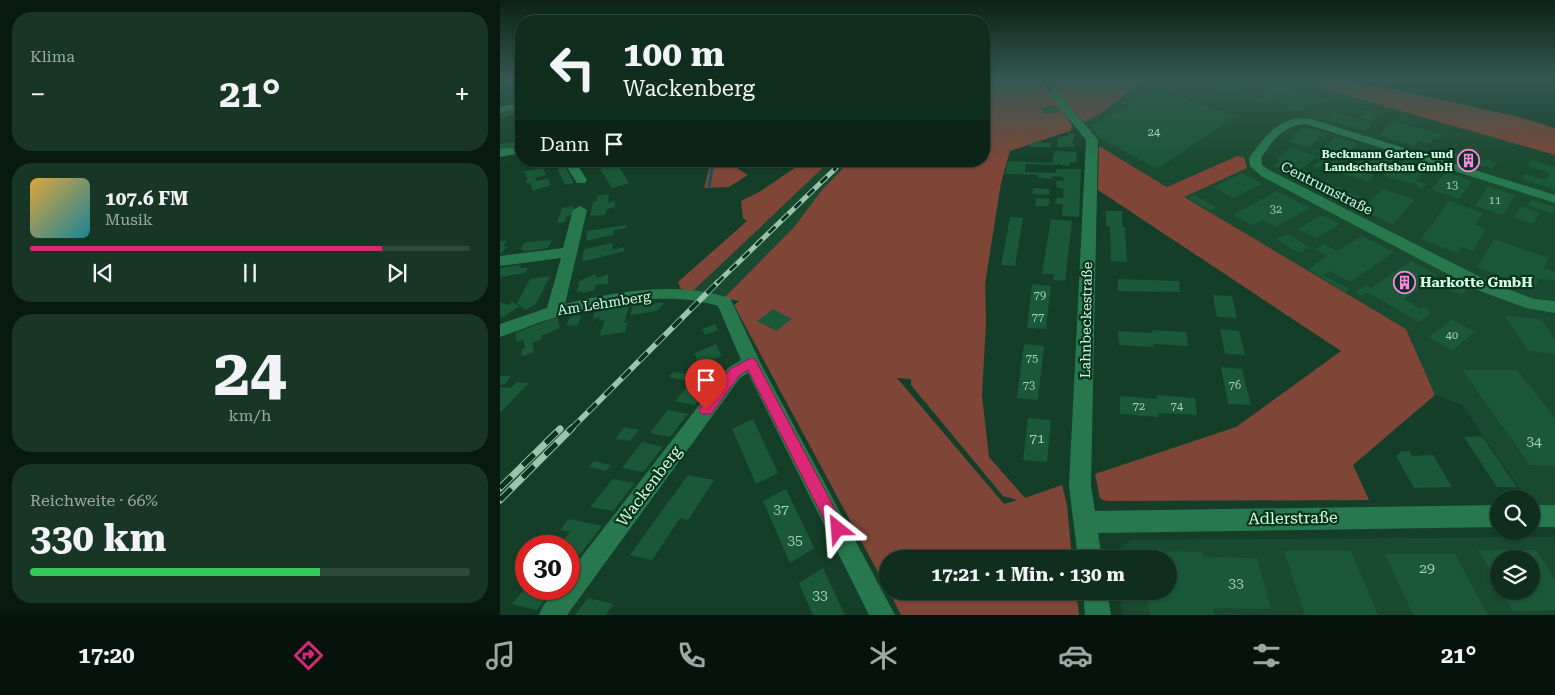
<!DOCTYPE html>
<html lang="de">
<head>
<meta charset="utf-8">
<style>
	body { margin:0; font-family:"Roboto Serif",serif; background:#183626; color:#f1f3f6; height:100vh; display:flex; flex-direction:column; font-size:19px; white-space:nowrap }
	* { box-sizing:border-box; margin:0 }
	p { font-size:16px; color:#9ba8a4 }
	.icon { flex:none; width:28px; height:28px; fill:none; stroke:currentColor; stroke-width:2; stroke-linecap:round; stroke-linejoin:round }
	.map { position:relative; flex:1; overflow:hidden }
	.side { display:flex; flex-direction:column; gap:12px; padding:12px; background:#081910; width:500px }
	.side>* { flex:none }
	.hud { position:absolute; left:15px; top:15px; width:475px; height:152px; border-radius:20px; box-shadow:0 1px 4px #0004,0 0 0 1px #2f4a3b; background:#0f2e1d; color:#f1f3f6; overflow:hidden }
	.tools { position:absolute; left:990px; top:490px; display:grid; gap:10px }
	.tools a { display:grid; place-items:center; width:50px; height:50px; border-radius:50%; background:#0f2e1d; box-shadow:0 1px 4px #0004,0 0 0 1px #2f4a3b; font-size:25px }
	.speed { position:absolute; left:15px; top:535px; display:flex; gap:10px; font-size:25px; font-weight:700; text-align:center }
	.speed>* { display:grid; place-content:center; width:65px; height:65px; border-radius:50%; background:#0f2e1d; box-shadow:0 1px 4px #0004,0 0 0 1px #2f4a3b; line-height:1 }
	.speed .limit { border:8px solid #d22; background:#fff; color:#111 }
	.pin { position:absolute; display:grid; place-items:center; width:42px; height:42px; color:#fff; margin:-51px -21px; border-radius:50% 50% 50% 0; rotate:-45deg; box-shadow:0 0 5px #0007 }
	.pin .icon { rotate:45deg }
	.me { position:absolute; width:55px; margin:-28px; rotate:332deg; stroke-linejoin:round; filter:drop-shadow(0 0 4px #0008) }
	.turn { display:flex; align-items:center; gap:18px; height:105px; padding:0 25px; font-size:22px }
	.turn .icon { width:65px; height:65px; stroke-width:2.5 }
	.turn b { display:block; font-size:35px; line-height:42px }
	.then { display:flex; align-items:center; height:48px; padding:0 25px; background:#0003; gap:10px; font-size:19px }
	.big { font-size:38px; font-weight:700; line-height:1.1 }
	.side .card { flex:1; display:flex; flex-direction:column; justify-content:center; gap:8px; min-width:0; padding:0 18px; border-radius:20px; background:#183626 }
	.side .dial { align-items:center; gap:0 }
	.dial b { font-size:65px; line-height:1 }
	.song { display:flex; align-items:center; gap:15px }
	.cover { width:60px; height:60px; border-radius:8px; background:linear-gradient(135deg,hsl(40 70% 55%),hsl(190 70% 35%)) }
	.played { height:5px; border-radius:2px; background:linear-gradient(90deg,#db2777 80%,#2f4a3b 80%) }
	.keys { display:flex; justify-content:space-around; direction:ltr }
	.heat { display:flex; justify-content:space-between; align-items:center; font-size:28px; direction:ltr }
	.charge { height:8px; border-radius:4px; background:linear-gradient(90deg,#34c759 66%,#2f4a3b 0) }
	.trip { position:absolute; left:379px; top:550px; width:298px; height:50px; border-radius:25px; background:#0f2e1d; box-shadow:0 1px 4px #0004,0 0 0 1px #2f4a3b; font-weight:700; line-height:50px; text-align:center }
	.tab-bar { display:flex; height:80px; justify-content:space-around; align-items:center; background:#06120c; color:#9ba8a4 }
	.tab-bar .icon { width:35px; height:35px }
	.tab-bar .active { color:#db2777 }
	.tab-bar b { font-size:22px; color:#f1f3f6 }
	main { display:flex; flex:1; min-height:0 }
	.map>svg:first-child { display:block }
	.built { fill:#19492e; fill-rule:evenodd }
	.green { fill:#7f4637; fill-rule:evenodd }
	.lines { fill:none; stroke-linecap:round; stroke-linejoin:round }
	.stream-far1 { stroke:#0f5260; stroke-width:2.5 }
	.stream { stroke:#0f5260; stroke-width:3 }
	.building { fill:#1a5837 }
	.minor { fill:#27794d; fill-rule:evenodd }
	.rail-far3-casing { stroke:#9cc4ab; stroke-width:4 }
	.rail-far2-casing { stroke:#9cc4ab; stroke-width:5 }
	.rail-far1-casing { stroke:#9cc4ab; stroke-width:5.5 }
	.rail-casing { stroke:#9cc4ab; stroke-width:7 }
	.rail-far3 { stroke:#07341d; stroke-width:2.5; stroke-dasharray:8; stroke-linecap:butt }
	.rail-far2 { stroke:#07341d; stroke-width:3; stroke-dasharray:9; stroke-linecap:butt }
	.rail-far1 { stroke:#07341d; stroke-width:4; stroke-dasharray:12; stroke-linecap:butt }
	.rail { stroke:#07341d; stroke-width:5; stroke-dasharray:16; stroke-linecap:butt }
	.route { fill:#db2777; stroke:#8e194d }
	.labels { text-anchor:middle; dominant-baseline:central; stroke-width:4.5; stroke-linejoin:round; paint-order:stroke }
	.number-label { font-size:11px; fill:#a6d3b7 }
	.far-poi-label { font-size:11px; font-weight:bold; fill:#d5fce2; stroke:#07341d; text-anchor:end }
	.street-label { font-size:14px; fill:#d5fce2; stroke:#07341d }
	.poi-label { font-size:14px; font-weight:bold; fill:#d5fce2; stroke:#07341d; text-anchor:start }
	.near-number-label { font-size:14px; fill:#a6d3b7 }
	.near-street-label { font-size:16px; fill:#d5fce2; stroke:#07341d }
</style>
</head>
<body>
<main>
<section class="side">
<div class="card"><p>Klima</p>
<div class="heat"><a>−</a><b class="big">21°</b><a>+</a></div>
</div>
<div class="card">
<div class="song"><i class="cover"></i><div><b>107.6 FM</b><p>Musik</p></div></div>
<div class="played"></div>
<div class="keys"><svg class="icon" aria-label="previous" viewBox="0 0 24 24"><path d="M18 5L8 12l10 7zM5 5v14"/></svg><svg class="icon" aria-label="pause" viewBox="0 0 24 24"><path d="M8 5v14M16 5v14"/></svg><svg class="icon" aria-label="next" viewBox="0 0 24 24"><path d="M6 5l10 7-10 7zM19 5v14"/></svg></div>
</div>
<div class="card dial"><b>24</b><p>km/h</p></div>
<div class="card"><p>Reichweite · 66%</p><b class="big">330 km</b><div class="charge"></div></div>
</section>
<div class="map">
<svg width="1055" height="615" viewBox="0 0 1055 615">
	<rect width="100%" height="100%" fill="#143e27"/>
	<g class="built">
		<polygon points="645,79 790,79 1055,155 1055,530 1031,504 1031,499 1026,498 962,405 935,395 906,329 683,197 746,168 737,156 667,187 599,146 598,141 584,122 600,114"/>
		<polygon points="330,161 350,161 322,190 294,227 224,298 193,291"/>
		<path d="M 1055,537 L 1055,615 L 623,615 L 619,591 L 668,591 L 668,559 L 615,559 L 621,546 L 633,540 ZM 999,559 L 1031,559 L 1031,591 L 999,591 Z"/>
	</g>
	<g class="green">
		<path d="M 484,79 L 540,79 L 559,103 L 573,127 L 570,129 L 573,130 L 510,151 L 501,183 L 485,284 L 486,321 L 482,396 L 489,457 L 525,498 L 562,485 L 567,505 L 572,559 L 388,559 L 387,589 L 234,305 L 239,301 L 224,298 L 294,227 L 322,190 L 350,161 L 484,161 ZM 397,378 L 411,379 L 411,385 L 503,496 L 517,500 L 504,504 Z"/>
		<polygon points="543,79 645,79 600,114 584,122"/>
		<polygon points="790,79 840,79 884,87 1019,117 1055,128 1055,155"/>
		<polygon points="599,146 667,187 737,156 744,157 747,168 684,197 906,329 935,395 853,465 869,500 606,501 600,498 595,474 736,427 841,351 598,190"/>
		<polygon points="211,161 235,161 238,169 248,175 229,187 204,188"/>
		<polygon points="305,161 330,161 193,291 181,289 178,282 247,221 243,218 241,201 261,191"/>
		<polygon points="389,591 576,591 579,615 401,615"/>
	</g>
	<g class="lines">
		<polyline class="stream-far1" points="212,169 213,161"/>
		<polyline class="stream" points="209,187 212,168"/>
	</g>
	<g class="building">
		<polygon points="733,79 759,79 734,95 716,89"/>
		<polygon points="773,84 806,93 828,100 821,105 812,102 800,112 785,107 789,105 775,100 770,104 757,100 763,96 758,94"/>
		<polygon points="658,90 736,116 657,169 600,138 590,126"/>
		<polygon points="554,105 560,112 546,114 540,108"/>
		<polygon points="20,108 21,112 2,118 1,115 5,114 4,112"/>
		<polygon points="862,110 878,115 871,121 858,117 863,113 859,112"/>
		<polygon points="834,112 872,124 865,131 826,119"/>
		<polygon points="893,121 928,131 943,134 937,140 933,139 929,144 919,141 914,146 878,135"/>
		<polygon points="801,128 807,128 829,134 823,139 818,137 819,139 808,148 788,141 795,136 792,135 802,130 799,129"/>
		<polygon points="568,133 575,134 572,144 574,144 574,147 557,147 558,137 568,136"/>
		<polygon points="21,136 21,143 17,147 0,150 0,144 19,141"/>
		<polygon points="836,137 858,144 842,159 820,151 817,153 813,152 817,149 821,150"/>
		<polygon points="540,140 540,142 551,143 551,147 530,147 531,143"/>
		<polygon points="791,147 817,156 820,154 830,158 818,169 812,166 823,160 816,157 803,168 799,169 807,172 798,177 774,166 781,160 776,159"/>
		<polygon points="874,149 892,155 889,159 893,160 881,173 856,165"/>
		<polygon points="947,150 983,161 985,159 998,163 991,168 976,165 942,155"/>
		<polygon points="555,151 577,152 576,163 570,162 570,166 560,165 559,162 558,165 526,164 525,172 555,173 557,169 581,169 579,217 562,216 563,204 555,204 556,198 565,198 563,197 564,189 557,188 556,184 556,181 564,181 563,177 553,176 552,179 549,179 538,178 538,175 505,174 508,161 552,163"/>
		<polygon points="906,159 928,166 915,181 927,184 922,189 918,188 919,186 884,176 889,170 894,172"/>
		<polygon points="1031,160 1055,167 1055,190 1022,179 1025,174 1046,180 1050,173 1027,166"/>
		<polygon points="833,161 868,173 874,175 868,182 826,168"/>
		<polygon points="117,164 129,183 112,188 100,169"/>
		<polygon points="65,166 74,183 65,185 57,169"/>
		<polygon points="43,168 46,175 35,178 37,181 48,178 51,185 33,191 30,183 27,184 25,181 28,180 25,173 21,172"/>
		<polygon points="945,172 972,181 959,199 931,190"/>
		<polygon points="742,173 762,184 733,198 713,187"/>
		<polygon points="820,181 843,189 841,191 860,196 853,204 835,197 814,186"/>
		<polygon points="988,186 1015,195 1003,215 975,206"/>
		<polygon points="533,188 550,189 549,195 532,194"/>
		<polygon points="882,189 912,198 911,199 914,200 893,225 862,210"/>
		<polygon points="777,191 810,208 775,227 763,220 751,225 733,215"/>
		<polygon points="109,194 108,203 115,201 115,207 107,209 105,215 90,216 93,202 97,201 97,196"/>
		<polygon points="695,195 717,208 711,211 688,198"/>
		<polygon points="536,198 550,199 549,204 547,206 535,206"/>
		<polygon points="1031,200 1055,207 1053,214 1028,206"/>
		<polygon points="949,201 983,213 975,225 986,229 973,251 962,247 957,253 921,239"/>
		<polygon points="74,206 72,215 67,216 65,222 57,223 62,208"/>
		<polygon points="1021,206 1040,213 1033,224 1014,218"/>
		<polygon points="606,211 622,211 622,227 625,227 627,262 611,261 610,226 606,226"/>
		<polygon points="822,215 840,224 816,238 798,229"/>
		<polygon points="510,217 523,218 515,266 501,265"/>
		<polygon points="551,219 572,221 565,281 553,280 554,274 542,274"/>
		<polygon points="126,225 126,228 114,230 113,235 86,241 87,231"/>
		<polygon points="786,234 798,240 809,247 799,253 776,239"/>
		<polygon points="862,236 894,252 850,282 830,271 823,275 849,289 845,292 808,269 828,256 815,249 824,244 837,251"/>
		<polygon points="994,239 1048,258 1044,268 1055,272 1055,280 1039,279 1034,289 977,267"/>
		<polygon points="7,240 3,247 8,246 0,254 0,241"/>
		<polygon points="52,240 48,248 23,252 24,249 20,250 25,242"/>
		<polygon points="113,243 112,250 124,247 124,251 82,262 84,249"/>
		<polygon points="911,261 937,275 904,299 921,309 924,307 932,312 919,322 867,292 862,296 856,292 866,285 871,288"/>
		<polygon points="21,265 19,268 28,268 25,273 0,277 0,268"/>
		<polygon points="96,274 96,277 100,277 108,274 108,284 96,285 94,290 81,293 82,291 77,292 79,281"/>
		<polygon points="50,276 36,304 26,310 17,303 30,279"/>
		<polygon points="618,279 679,281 680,292 618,291"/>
		<polygon points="532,284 551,286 546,329 527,328"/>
		<polygon points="954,285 967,291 962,295 949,289"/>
		<polygon points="713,295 732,296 737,318 717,317"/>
		<polygon points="0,302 8,305 12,302 20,306 3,317 0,316"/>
		<polygon points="165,302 157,311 130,315 133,306"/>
		<polygon points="123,305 122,307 129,306 124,323 128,322 125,332 99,336 105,320 99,321 100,317 93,319 95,312"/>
		<polygon points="273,309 292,319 276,331 257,321"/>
		<polygon points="81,315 78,325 66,326 70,317"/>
		<polygon points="1005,316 1041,319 1055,339 1055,354 1028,351"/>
		<polygon points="57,317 60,328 41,336 42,339 32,343 34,352 22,356 21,350 25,348 23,340 17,342 15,333"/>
		<polygon points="952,319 975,332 952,351 929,337"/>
		<polygon points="215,324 218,330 205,335 202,329"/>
		<polygon points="720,329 739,331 745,355 725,354"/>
		<polygon points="652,330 686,332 688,346 653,344 653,347 619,345 618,331 652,333"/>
		<polygon points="216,344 222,356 200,366 194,353"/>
		<polygon points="524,344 544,346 538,400 517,398"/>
		<polygon points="721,367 742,369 751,405 728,404"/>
		<polygon points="962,370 1017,370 1055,418 1055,465 1030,465"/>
		<polygon points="173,372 188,374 183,380 168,377"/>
		<polygon points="0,376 11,376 5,384 0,385"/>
		<polygon points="192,381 211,384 195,405 175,401"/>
		<polygon points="16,382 29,383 0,413 0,387 11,388"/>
		<polygon points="657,395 695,398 697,415 658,413 659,417 620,414 620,396 657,399"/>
		<polygon points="168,410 188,414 170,437 150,433"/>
		<polygon points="528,418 551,420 547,462 523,460"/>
		<polygon points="253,419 278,473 256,484 232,429"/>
		<polygon points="124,427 139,430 130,441 115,439"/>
		<polygon points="982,436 1017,487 997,487 964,437"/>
		<polygon points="142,442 163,447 143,472 122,468"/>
		<polygon points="902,451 910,451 912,456 933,455 952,487 914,488 896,456"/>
		<polygon points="94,461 111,465 106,471 89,467"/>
		<polygon points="188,475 214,480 188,520 180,518 152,560 130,555"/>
		<polygon points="113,479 135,483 113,511 90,507"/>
		<polygon points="286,489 314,548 290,563 263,501"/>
		<polygon points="69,519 102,526 77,558 69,556 69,546 59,546 70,532 60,530"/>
		<polygon points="978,550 1036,550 1055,579 1055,610 1013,611 1002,591 1031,591 1031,559 999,559 999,586"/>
		<polygon points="642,551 702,552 703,557 757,558 771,609 713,608 715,615 650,615 646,591 668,591 668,559 643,559"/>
		<polygon points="784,551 851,551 878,615 805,615"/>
		<polygon points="885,554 955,554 988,615 913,615"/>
		<polygon points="323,568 341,607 345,615 313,615 299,583"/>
		<polygon points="26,587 26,589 54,589 37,610 12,604"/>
		<polygon points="88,598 113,604 106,615 75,615"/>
	</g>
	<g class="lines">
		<g class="minor">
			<polygon points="553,90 557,91 598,140 591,486 595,511 999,505 999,527 598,533 602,559 578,559 569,486 586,140 548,93"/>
			<polygon points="21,102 21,108 0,113 0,107"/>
			<path d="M 797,118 L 811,119 L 1055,195 L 1055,203 L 806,124 C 783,125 773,140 761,158 L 762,165 L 769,170 L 992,283 L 1034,299 L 1055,301 L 1055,313 L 1026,308 L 980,291 L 761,176 L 750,166 L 749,158 C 763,139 773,124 797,118 Z"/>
			<polygon points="21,147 21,153 0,157 0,149"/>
			<polygon points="63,161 75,161 87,180 85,183 77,183"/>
			<path d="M 80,206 L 87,210 L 65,304 C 119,291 176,281 230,298 L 260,362 L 395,615 L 369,615 L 248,373 L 240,378 L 67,615 L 39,615 L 43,606 L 56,589 L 69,589 L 69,573 L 228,368 L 241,360 L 218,306 C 168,289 96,305 47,320 C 31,325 16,332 0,337 L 0,324 L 47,308 L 61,258 L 0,266 L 0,256 L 63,248 L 73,210 Z"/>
			<rect x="1031" y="505" width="24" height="22"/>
			<polygon points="583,591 607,591 611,615 585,615"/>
		</g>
		<defs>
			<polyline id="rail-far3" points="334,169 343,161"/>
			<polyline id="rail-far2" points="217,283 336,168"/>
			<polyline id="rail-far1" points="71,429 218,282"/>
			<g id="rail">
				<polyline points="0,488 60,429"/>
				<polyline points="0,500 72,428"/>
			</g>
		</defs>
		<use href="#rail-far3" class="rail-far3-casing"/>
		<use href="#rail-far2" class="rail-far2-casing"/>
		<use href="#rail-far1" class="rail-far1-casing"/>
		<use href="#rail" class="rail-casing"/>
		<use href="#rail-far3" class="rail-far3"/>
		<use href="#rail-far2" class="rail-far2"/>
		<use href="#rail-far1" class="rail-far1"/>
		<use href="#rail" class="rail"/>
	</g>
	<linearGradient id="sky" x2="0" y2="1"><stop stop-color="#0b2215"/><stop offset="0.48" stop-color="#345852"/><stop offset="1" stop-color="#345852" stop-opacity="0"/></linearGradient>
	<rect width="1055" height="165" fill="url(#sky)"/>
	<polygon class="route" points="251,358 255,359 343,524 346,529 343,535 338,537 332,535 248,370 239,376 211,414 201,414 199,410 201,406 230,369"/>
	<defs>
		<symbol id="building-ring" viewBox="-11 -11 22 22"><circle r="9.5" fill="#07341d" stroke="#fc86e3" stroke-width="1.5"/><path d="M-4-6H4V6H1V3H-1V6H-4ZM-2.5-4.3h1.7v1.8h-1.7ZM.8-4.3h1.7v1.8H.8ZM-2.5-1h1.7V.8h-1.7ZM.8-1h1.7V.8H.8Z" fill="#fc86e3"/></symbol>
	</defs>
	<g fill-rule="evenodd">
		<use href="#building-ring" x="956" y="148" width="25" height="25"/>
		<use href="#building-ring" x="892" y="270" width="25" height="25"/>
	</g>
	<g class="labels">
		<g class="number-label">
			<text x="654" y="132">24</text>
			<text x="952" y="185">13</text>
			<text x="995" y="200">11</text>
			<text x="776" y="209">32</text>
			<text x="540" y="295">79</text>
			<text x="538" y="317">77</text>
			<text x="952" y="335">40</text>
			<text x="532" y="358">75</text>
			<text x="529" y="385">73</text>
			<text x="735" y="385">76</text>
			<text x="639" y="406">72</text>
			<text x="677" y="406">74</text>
		</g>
		<g class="far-poi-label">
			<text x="953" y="154">Beckmann Garten- und<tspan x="953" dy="13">Landschaftsbau GmbH</tspan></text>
		</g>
		<g class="street-label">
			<text transform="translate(827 188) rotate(27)">Centrumstraße</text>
			<text transform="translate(104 303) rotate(-9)">Am Lehmberg</text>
			<text transform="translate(586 320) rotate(-89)">Lahnbeckestraße</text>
		</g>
		<g class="poi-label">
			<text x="920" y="282">Harkotte GmbH</text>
		</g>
		<g class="near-number-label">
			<text x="537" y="438">71</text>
			<text x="1034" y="441">34</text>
			<text x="281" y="509">37</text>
			<text x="295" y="540">35</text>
			<text x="927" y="568">29</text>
			<text x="736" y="583">33</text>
			<text x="320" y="595">33</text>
		</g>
		<g class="near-street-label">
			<text transform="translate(149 486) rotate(-53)">Wackenberg</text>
			<text transform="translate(793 518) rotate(-1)">Adlerstraße</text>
		</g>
	</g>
</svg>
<div class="tools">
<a><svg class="icon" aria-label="search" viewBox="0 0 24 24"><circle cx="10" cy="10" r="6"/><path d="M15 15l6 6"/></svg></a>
<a><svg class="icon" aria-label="layers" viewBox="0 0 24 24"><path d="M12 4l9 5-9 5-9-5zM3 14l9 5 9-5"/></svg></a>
</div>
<div class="speed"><div class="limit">30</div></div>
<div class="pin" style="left:206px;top:410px;background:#d93025"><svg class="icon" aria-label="arrive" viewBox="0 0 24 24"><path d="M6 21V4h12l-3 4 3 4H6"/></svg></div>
<svg class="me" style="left:338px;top:529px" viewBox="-20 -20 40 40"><path d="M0-17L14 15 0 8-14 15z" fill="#db2777" stroke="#fff" stroke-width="4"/></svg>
<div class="trip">17:21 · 1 Min. · 130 m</div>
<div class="hud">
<div class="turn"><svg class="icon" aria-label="left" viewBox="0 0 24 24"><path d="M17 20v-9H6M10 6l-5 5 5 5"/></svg><div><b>100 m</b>Wackenberg</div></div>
<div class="then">Dann<svg class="icon" aria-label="arrive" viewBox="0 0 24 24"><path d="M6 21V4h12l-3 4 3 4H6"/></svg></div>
</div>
</div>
</main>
<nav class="tab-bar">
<b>17:20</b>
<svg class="icon active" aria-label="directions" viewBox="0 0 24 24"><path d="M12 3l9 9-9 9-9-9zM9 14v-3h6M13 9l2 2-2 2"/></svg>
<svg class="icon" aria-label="music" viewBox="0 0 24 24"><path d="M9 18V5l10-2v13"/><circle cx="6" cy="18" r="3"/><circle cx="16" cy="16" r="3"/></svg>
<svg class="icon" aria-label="phone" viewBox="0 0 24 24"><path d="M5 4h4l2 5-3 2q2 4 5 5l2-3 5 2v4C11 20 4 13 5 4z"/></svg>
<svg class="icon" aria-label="climate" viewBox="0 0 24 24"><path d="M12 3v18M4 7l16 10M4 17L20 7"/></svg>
<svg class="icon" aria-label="car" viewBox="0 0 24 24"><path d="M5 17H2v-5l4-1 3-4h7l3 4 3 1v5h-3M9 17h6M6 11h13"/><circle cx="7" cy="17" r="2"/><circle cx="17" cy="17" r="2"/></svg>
<svg class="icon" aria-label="filters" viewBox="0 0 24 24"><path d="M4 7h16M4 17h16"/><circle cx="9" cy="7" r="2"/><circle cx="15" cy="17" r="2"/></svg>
<b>21°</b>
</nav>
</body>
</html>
